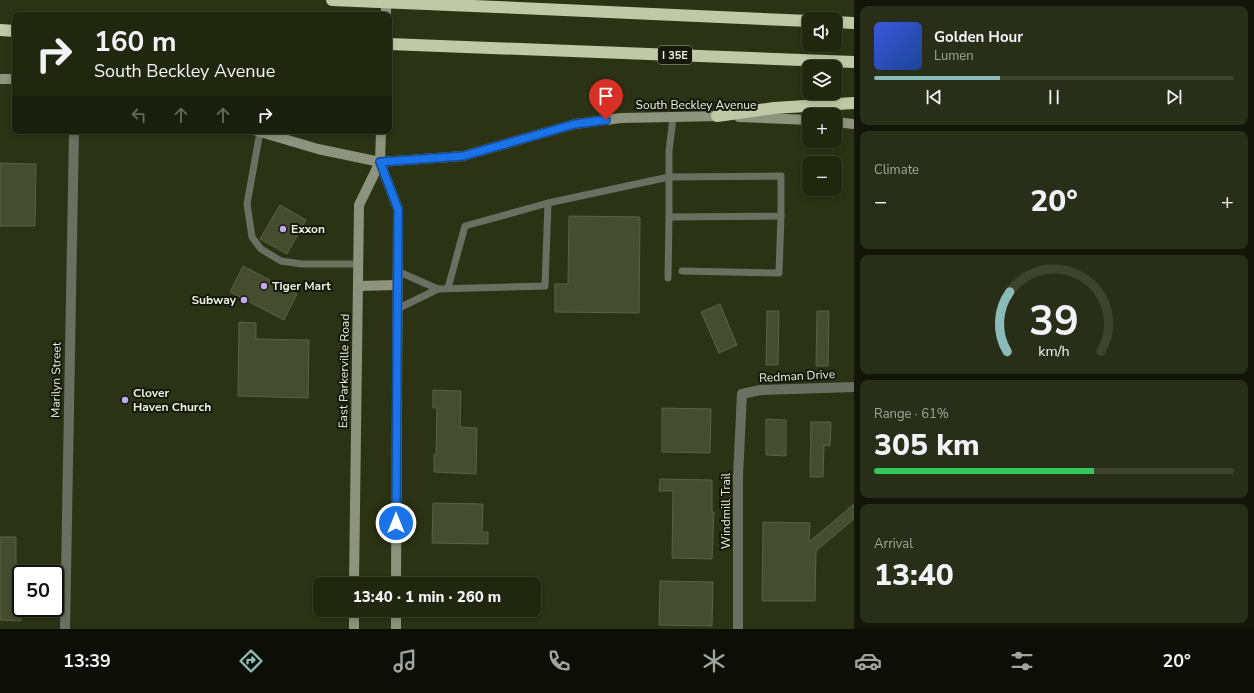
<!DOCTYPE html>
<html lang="en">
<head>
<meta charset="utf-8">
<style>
	body { margin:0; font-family:"Nunito Sans",sans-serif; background:#292e18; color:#f1f3f6; height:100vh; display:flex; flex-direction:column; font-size:15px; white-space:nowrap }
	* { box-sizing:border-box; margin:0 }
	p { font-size:13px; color:#a2a59e }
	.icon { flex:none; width:22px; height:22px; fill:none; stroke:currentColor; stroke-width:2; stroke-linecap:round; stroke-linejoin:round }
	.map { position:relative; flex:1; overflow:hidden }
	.sheet { display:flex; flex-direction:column; gap:6px; padding:6px; background:#121508; width:400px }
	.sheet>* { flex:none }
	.guide { position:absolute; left:12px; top:12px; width:380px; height:122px; border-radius:8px; box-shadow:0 2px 6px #0003,0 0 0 1px #3e432f; background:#21260f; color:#f1f3f6; overflow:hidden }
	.buttons { position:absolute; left:802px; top:12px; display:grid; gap:8px }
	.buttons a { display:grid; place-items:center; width:40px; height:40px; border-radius:8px; background:#21260f; box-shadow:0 2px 6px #0003,0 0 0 1px #3e432f; font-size:20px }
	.speed { position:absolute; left:12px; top:565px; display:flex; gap:8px; font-size:20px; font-weight:700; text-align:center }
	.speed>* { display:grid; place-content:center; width:52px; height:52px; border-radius:50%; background:#21260f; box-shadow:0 2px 6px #0003,0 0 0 1px #3e432f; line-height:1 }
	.speed .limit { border:2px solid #111; border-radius:6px; background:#fff; color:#111 }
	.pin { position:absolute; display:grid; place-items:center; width:34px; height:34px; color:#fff; margin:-41px -17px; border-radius:50% 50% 50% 0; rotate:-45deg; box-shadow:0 0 4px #0007 }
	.pin .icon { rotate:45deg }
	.me { position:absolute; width:44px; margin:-22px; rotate:0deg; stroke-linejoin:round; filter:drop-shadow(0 0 3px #0008) }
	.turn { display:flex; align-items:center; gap:14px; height:84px; padding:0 16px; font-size:18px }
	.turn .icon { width:52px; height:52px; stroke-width:2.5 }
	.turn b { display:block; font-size:28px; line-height:34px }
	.lanes { display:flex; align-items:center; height:38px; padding:0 16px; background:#0003; justify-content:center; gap:20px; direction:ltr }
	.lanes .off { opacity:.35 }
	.big { font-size:30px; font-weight:800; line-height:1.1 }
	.sheet .tile { flex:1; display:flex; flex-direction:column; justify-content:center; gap:6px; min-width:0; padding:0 14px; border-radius:8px; background:#292e18 }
	.sheet .dial { align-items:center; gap:0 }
	.dial svg { height:104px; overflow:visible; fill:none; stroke:#3e432f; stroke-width:7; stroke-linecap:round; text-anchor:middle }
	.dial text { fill:#f1f3f6; stroke:none }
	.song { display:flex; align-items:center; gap:12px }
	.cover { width:48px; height:48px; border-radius:6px; background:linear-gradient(135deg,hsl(230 70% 55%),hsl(220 70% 35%)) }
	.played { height:4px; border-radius:2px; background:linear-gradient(90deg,#8bbbb9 35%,#3e432f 35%) }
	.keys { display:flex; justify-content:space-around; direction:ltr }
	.heat { display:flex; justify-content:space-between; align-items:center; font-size:22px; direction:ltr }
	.charge { height:6px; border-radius:3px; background:linear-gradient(90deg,#34c759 61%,#3e432f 0) }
	.trip { position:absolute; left:313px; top:577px; width:228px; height:40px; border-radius:8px; background:#21260f; box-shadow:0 2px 6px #0003,0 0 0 1px #3e432f; font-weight:800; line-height:40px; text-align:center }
	.tabs { display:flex; height:64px; justify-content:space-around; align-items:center; background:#0d0f06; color:#a2a59e }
	.tabs .icon { width:28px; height:28px }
	.tabs .on { color:#8bbbb9 }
	.tabs b { font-size:18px; color:#f1f3f6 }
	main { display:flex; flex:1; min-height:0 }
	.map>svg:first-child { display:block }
	.building { fill:#464d2f; stroke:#5a6242 }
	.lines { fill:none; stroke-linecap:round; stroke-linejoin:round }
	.service { stroke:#6b6f61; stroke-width:7 }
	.minor { stroke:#6b6f61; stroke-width:10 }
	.secondary { stroke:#8d937d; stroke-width:10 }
	.motorway { stroke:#c0c9a6; stroke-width:12 }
	.motorway-bridge { stroke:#c0c9a6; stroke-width:12 }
	.route-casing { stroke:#114b97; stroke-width:10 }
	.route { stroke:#1a73e8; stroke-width:7 }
	.poi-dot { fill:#c1a8f3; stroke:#15180b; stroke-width:1.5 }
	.labels { text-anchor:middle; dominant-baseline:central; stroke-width:4; stroke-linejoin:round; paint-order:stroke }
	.shield { fill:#15180b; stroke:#abaf9f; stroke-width:1 }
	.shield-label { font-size:11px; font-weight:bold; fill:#ebf0de }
	.street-label { font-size:12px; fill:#ebf0de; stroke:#15180b }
	.poi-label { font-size:12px; font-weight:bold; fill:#ebf0de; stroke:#15180b; text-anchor:start }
</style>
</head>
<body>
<main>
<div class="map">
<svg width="854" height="629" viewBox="0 0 854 629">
	<rect width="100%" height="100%" fill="#2c3214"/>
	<g class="building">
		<polygon points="0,163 36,164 35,226 0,226"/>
		<polygon points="280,205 306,220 287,254 260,239"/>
		<polygon points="569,216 640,217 639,313 555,312 555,284 568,284"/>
		<polygon points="243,266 297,294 284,320 230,292"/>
		<polygon points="720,304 737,345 719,353 701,312"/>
		<polygon points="767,311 779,311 778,365 766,365"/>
		<polygon points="817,311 829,311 828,366 816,366"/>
		<polygon points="239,322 256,323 256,339 309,340 308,398 238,396"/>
		<polygon points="433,390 461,391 460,427 477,428 476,474 434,472 434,455 436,455 437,408 433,408"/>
		<polygon points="662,408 711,409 710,453 662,452"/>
		<polygon points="766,419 786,420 786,456 766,455"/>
		<polygon points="811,422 831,422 830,446 824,445 823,477 810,477"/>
		<polygon points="660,479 712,480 712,512 714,512 712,559 672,558 673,491 659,491"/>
		<polygon points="433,503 483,504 482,532 488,532 488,544 432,543"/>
		<polygon points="854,504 854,519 816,551 815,601 762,601 763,522 810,523 809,542"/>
		<polygon points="0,537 16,537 16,578 21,578 21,621 0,620"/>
		<polygon points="660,581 713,582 712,626 659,625"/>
	</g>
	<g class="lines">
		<g class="service">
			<polyline points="260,132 247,204 252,237 261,249 281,261 302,264 358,264"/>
			<polygon points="781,176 781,216 669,217 669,177"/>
			<polyline points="397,271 438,289"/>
			<polyline points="682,271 779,273 781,216"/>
			<polyline points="668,278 669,217"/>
			<polyline points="448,288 465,226 548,203"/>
			<polyline points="397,309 438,289 545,286 548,203 669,177 669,151 673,118"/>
		</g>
		<g class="minor">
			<polyline points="65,629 74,131"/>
			<polyline points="738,629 738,476 742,394 760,390 854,387"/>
		</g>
		<g class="secondary">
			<polyline points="386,15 386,0"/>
			<polyline points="0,79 15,79"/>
			<polyline points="739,117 809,120"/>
			<polyline points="835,122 854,124"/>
			<polyline points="257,131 318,149 380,162 463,156 575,124 621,118 723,116"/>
			<polyline points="381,131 380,162 398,209 396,584"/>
			<polyline points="358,286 397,285"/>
			<polyline points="354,584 359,205 380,162"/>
			<polyline points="354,629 354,610"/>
			<polyline points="396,629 396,610"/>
		</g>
		<g class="motorway">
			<polyline points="497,7 809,21"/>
			<polyline points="835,22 854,23"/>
			<polyline points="0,30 15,31"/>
			<polyline points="389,44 854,62"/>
			<polyline points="717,116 774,108 854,103"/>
		</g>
		<polyline class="motorway-bridge" points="332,0 497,7"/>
	</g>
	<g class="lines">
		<defs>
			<polyline id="route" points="396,523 398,209 380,162 463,156 575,124 606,120"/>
		</defs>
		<use href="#route" class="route-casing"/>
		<use href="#route" class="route"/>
	</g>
	<g class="poi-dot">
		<circle cx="283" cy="229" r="4"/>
		<circle cx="264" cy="286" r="4"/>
		<circle cx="244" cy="300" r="4"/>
		<circle cx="125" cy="400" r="4"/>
	</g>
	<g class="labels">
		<rect class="shield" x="658" y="46" width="34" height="18" rx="3"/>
		<g class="shield-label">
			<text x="675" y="55">I 35E</text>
		</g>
		<g class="street-label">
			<text x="696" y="105">South Beckley Avenue</text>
			<text transform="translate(344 371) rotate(-89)">East Parkerville Road</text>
			<text transform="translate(797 376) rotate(-3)">Redman Drive</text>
			<text transform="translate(56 380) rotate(-89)">Marilyn Street</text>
			<text transform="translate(726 511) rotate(-90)">Windmill Trail</text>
		</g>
		<g class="poi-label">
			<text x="291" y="229">Exxon</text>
			<text x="272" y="286">Tiger Mart</text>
			<text x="236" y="300" text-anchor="end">Subway</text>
			<text x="133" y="393">Clover<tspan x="133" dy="14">Haven Church</tspan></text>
		</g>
	</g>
</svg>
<div class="buttons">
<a><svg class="icon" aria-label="sound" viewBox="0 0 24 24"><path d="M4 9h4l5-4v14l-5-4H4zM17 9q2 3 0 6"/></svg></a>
<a><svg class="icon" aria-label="layers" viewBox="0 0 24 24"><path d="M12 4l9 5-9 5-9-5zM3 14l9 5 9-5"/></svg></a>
<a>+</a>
<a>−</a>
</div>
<div class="speed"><div class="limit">50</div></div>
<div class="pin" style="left:606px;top:120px;background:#d93025"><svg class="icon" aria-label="arrive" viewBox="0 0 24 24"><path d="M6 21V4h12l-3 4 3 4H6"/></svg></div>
<svg class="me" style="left:396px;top:523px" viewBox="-20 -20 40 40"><circle r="17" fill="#1a73e8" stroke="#fff" stroke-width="3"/><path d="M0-11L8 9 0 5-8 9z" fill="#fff"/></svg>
<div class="trip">13:40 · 1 min · 260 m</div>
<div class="guide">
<div class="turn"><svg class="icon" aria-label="right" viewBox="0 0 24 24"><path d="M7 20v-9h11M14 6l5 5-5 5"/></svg><div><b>160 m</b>South Beckley Avenue</div></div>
<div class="lanes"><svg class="icon off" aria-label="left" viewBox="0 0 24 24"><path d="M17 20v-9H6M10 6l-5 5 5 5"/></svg><svg class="icon off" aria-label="ahead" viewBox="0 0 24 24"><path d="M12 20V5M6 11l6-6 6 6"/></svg><svg class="icon off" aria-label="ahead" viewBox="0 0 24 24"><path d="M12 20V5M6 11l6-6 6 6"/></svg><svg class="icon" aria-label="right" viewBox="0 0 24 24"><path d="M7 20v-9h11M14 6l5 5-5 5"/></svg></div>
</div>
</div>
<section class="sheet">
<div class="tile">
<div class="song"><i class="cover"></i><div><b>Golden Hour</b><p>Lumen</p></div></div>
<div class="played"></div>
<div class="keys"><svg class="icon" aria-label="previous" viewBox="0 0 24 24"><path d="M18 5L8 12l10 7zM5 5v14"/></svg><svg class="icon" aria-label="pause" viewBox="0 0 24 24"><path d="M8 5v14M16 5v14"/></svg><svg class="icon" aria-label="next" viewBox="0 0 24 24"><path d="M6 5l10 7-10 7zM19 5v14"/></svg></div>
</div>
<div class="tile"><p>Climate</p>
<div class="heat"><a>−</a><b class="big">20°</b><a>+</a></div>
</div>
<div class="tile dial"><svg viewBox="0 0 100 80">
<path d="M14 69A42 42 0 1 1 86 69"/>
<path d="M14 69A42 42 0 0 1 16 23" stroke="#8bbbb9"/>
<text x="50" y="56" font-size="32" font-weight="700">39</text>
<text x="50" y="72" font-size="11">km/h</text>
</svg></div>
<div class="tile"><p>Range · 61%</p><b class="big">305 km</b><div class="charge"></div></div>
<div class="tile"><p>Arrival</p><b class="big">13:40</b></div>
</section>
</main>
<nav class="tabs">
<b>13:39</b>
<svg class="icon on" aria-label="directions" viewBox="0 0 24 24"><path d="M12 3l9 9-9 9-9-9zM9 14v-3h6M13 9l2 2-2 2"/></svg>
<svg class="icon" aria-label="music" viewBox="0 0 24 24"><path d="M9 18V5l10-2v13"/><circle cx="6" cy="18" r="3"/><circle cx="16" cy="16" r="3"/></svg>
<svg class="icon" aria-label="phone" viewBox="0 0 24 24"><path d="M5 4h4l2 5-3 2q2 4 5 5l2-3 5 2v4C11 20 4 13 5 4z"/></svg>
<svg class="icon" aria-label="climate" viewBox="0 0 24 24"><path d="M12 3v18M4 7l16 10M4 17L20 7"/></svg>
<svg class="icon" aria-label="car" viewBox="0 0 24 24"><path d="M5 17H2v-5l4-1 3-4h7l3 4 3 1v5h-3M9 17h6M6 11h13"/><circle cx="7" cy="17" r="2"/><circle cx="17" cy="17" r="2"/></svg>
<svg class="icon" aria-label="filters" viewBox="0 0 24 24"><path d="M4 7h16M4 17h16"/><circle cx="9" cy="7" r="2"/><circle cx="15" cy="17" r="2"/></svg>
<b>20°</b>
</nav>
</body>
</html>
